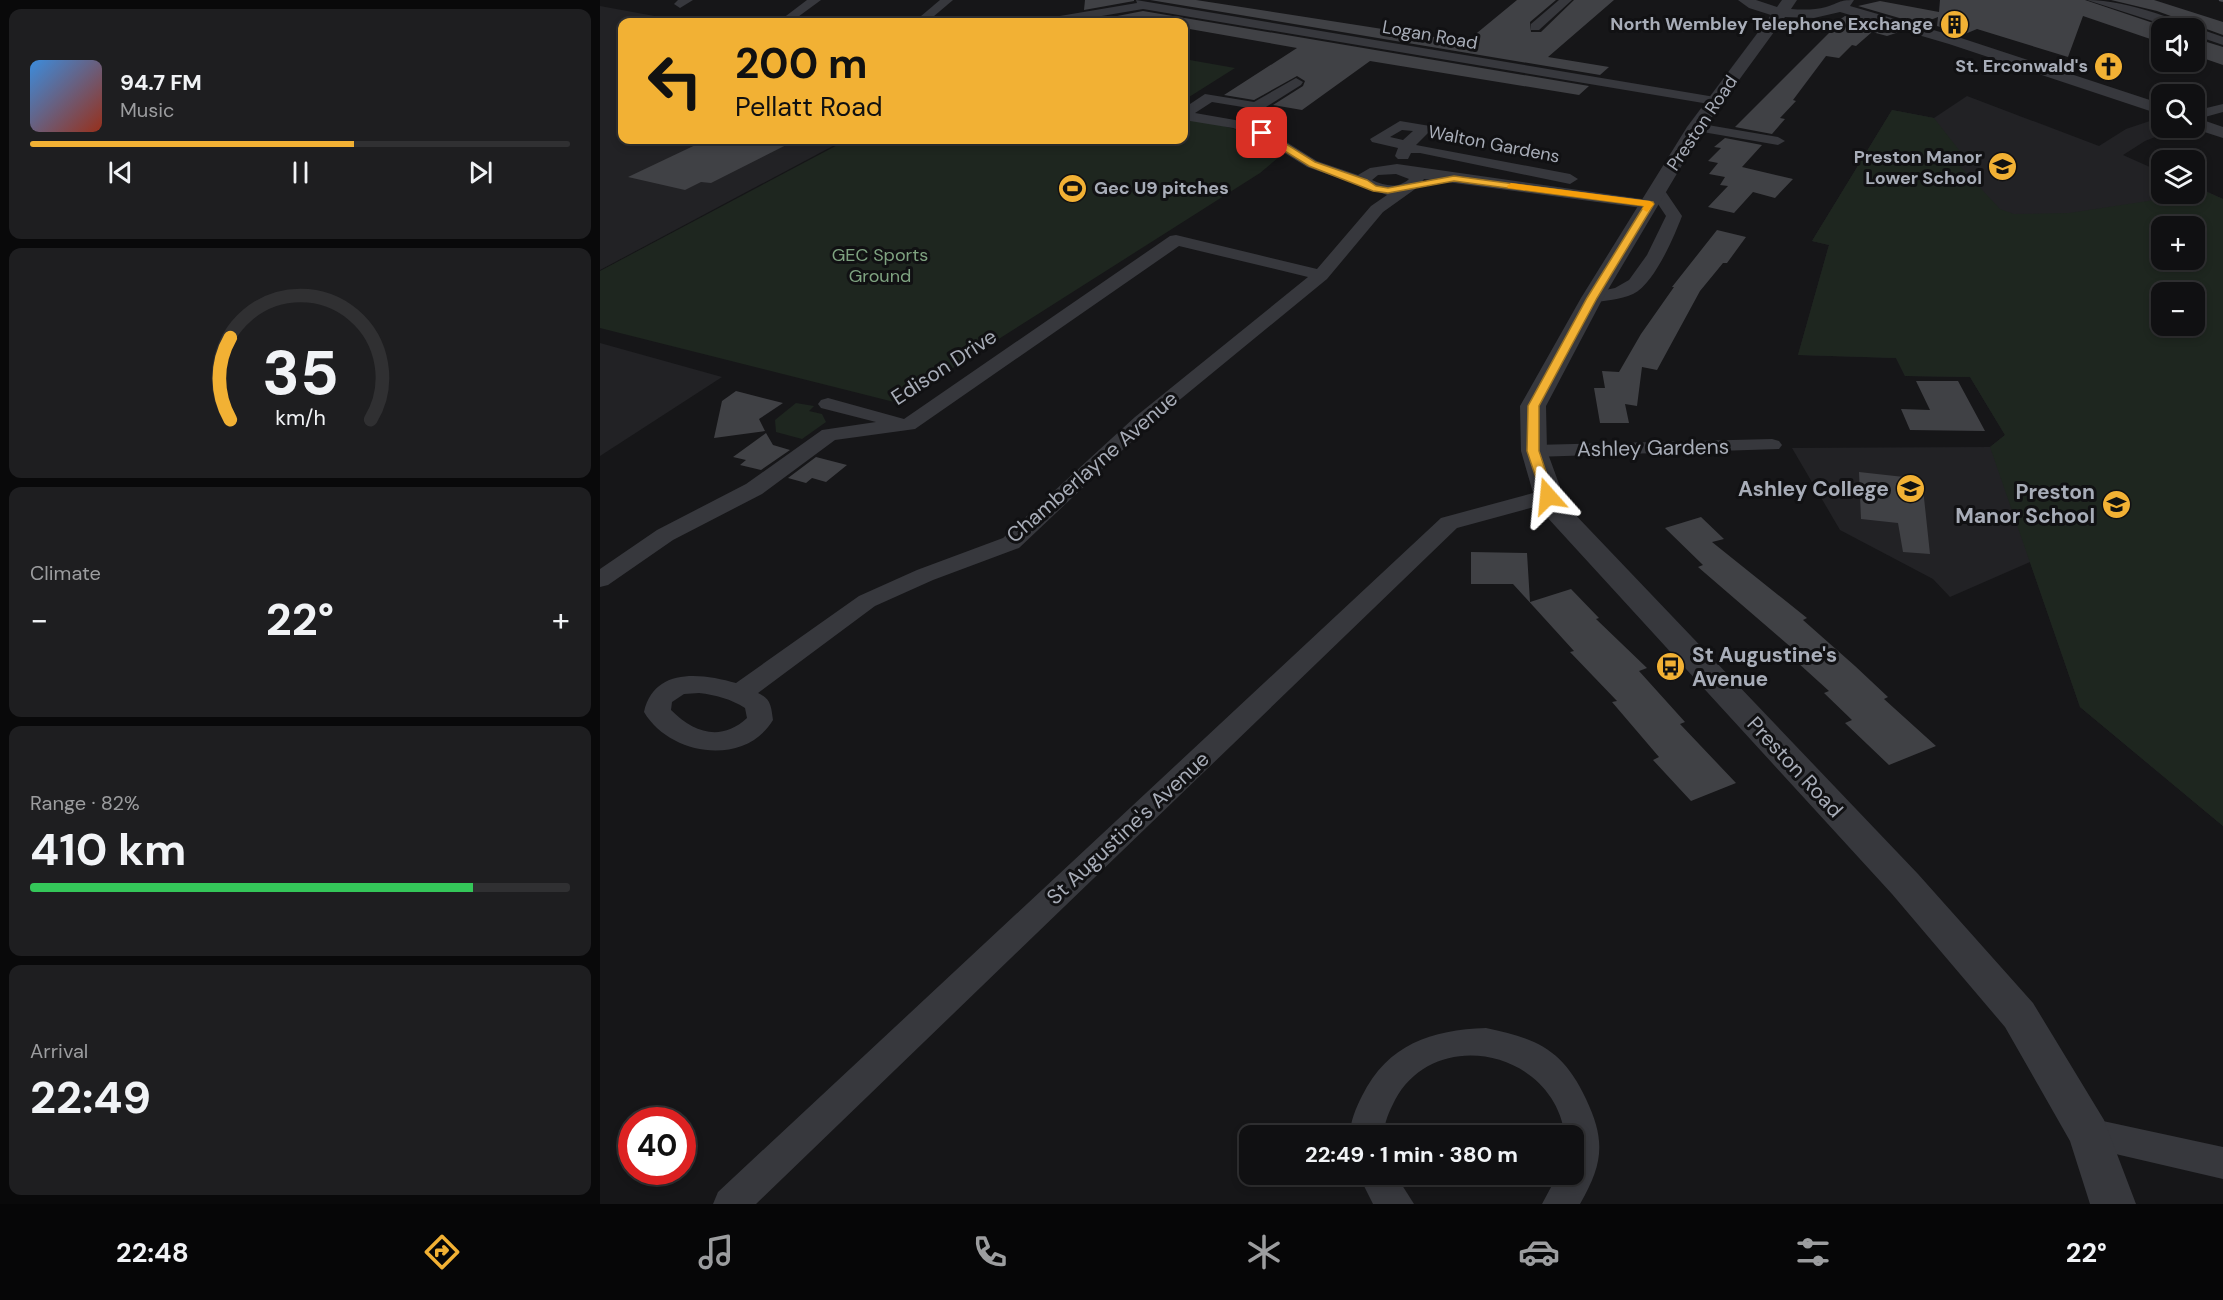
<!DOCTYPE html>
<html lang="en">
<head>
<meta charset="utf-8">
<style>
	body { margin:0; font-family:"DM Sans",sans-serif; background:#1e1e20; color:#f1f3f6; height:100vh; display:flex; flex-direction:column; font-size:22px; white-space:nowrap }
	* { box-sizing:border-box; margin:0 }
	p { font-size:20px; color:#9c9d9f }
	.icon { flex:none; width:33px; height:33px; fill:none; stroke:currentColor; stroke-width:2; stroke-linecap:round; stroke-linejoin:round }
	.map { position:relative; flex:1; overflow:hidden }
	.panel { display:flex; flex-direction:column; gap:9px; padding:9px; background:#09090a; width:600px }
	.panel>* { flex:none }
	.hud { position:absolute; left:18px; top:18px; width:570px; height:126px; border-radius:12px; box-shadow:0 3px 9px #0003,0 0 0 2px #303032; background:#f2b134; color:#111; overflow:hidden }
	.controls { position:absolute; left:1551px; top:18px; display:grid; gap:12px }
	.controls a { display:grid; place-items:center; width:54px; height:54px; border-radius:12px; background:#101012; box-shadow:0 3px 9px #0003,0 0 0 2px #303032; font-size:30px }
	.speed { position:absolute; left:18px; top:1107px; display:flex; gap:12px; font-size:30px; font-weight:700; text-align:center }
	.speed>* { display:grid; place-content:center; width:78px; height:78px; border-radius:50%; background:#101012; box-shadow:0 3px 9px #0003,0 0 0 2px #303032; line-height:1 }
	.speed .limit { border:9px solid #d22; background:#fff; color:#111 }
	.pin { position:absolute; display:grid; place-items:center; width:51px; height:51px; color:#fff; margin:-26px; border-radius:12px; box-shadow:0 3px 9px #0006 }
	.me { position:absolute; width:66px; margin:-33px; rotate:342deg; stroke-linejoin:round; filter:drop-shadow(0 0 4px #0008) }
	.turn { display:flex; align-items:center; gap:21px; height:126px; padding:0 18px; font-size:27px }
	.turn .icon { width:78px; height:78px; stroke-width:2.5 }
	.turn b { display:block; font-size:42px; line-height:51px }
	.big { font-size:45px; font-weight:700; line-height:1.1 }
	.panel .tile { flex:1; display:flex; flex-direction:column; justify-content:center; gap:9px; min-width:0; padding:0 21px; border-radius:12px; background:#1e1e20 }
	.panel .dial { align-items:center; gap:0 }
	.dial svg { height:156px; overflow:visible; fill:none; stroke:#303032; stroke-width:7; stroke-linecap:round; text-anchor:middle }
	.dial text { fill:#f1f3f6; stroke:none }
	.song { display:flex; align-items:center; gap:18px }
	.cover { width:72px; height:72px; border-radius:9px; background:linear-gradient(135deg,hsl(210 70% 55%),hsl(10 70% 35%)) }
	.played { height:6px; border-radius:3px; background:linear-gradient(90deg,#f2b134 60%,#303032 60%) }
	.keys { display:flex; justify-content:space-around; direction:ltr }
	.heat { display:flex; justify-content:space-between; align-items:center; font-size:33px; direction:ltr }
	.charge { height:9px; border-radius:4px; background:linear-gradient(90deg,#34c759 82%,#303032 0) }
	.trip { position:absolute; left:639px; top:1125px; width:345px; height:60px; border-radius:12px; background:#101012; box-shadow:0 3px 9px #0003,0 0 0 2px #303032; font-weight:700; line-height:60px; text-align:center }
	.dock { display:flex; height:96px; justify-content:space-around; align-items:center; background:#060607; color:#9c9d9f }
	.dock .icon { width:42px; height:42px }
	.dock .current { color:#f2b134 }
	.dock b { font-size:27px; color:#f1f3f6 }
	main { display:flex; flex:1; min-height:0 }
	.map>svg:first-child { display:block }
	.built { fill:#222225; fill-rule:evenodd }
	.green { fill:#1e261f; fill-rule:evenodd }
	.building { fill:#404145 }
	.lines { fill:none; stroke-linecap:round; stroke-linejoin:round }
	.minor { fill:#37383d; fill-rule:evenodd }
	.tertiary { fill:#37383d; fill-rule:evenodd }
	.rail { stroke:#4a4c52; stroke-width:2; stroke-dasharray:4.5 4; stroke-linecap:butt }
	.route { fill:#f2b134; stroke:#9d7322; stroke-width:1.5 }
	.slow { fill:#f59e0b }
	.labels { text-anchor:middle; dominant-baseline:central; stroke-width:6; stroke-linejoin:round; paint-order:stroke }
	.far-poi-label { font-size:18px; font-weight:bold; fill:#a8adb8; stroke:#111113; text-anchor:end }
	.far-street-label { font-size:18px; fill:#a8adb8; stroke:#111113 }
	.far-park-label { font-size:18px; fill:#7fa381; stroke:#111113 }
	.street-label { font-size:21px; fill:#a8adb8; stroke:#111113 }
	.poi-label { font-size:21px; font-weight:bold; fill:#a8adb8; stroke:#111113; text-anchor:end }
</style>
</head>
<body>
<main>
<section class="panel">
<div class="tile">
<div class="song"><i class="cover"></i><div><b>94.7 FM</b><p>Music</p></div></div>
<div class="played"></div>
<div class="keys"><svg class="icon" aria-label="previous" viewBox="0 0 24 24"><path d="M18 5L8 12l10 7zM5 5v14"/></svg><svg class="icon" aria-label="pause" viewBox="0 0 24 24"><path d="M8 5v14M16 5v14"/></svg><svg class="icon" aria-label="next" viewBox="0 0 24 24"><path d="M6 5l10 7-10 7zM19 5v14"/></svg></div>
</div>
<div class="tile dial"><svg viewBox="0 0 100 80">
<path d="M14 69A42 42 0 1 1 86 69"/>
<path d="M14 69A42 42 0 0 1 14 27" stroke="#f2b134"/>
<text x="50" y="56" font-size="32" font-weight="700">35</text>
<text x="50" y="72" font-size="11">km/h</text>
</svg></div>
<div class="tile"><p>Climate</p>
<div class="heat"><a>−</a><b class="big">22°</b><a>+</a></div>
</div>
<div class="tile"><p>Range · 82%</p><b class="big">410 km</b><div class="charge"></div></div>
<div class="tile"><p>Arrival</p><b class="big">22:49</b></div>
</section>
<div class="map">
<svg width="1623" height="1204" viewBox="0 0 1623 1204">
	<rect width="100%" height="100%" fill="#161618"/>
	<g class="built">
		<polygon points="0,6 87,22 22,22 22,140 244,140 0,270"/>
		<path d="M 1367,96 L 1499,146 L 1526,129 L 1553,120 L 1561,122 L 1562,128 L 1578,128 L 1545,141 L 1523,155 L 1561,172 L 1562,194 L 1594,194 L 1595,186 L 1623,199 L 1623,826 L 1480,707 L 1430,562 L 1350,597 L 1333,579 L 1240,530 L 1192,448 L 1390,447 L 1405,435 L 1370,377 L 1305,376 L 1296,358 L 1198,355 L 1229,245 L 1212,241 L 1292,110 L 1334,118 ZM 1562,226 L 1594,226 L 1594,260 L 1562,260 ZM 1562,292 L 1594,292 L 1594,326 L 1562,326 Z"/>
		<polygon points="0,343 122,377 0,456"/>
	</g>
	<g class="green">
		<polygon points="584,59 635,68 589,97 584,96"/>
		<path d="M 1292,110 L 1334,118 L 1370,164 L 1359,165 L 1400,209 L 1414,214 L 1469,213 L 1594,194 L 1602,190 L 1623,199 L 1623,826 L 1480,707 L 1390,447 L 1405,435 L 1370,377 L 1305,376 L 1296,358 L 1198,355 L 1229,245 L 1212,241 ZM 1594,226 L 1594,260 L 1562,260 L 1562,226 ZM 1594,292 L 1594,326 L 1562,326 L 1562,292 Z"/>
		<path d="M 584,120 C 617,123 658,130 679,157 L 660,173 L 298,403 L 0,328 L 0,271 L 247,140 L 584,140 Z"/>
		<polygon points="196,403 214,406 209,411 222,414 226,422 202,439 176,432 175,420"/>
	</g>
	<g class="building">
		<polygon points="485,0 534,0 534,1 484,10"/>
		<polygon points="550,0 596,0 866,42 917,0 956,0 930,22 931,32 941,32 974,0 1014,0 948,57 1009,67 1000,75"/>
		<polygon points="1340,0 1485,0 1568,28 1562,28 1562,43 1483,16 1468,57 1377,29 1365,34 1337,26 1338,17 1320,24 1258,6 1280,1 1339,12"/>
		<polygon points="1511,0 1554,0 1623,22 1623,35 1557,11"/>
		<polygon points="543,11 989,86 979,95 770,61 702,110 673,105 703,86 705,81 697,76 654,100 624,95 697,48 584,28 584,22 549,22 512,17"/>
		<polygon points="1245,16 1299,32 1287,36 1272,32 1256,46 1252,45 1239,58 1226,56 1193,100 1196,101 1180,118 1185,119 1172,134 1135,127 1233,29 1227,28"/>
		<polygon points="1594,38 1623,47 1623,65 1594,55"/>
		<polygon points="1125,138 1162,145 1142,167 1193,179 1175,198 1153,192 1134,213 1108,207 1128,186 1120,185 1125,177 1109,174 1118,163 1108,161 1121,148 1114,147"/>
		<polygon points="106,140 196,140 111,183 101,182 85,190 28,177"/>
		<polygon points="1117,230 1146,237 1127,263 1123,263 1100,291 1057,370 1042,367 1037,406 1025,404 1029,423 1000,423 994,388 1005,388 1002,371 1019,372 1041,334 1074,287 1072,287"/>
		<polygon points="1316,381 1358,381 1385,431 1310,430 1301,409 1330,410"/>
		<polygon points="136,391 183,403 159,419 165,431 114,438 122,401"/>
		<polygon points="166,433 173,445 190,450 161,470 140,465 146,460 133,457"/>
		<polygon points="216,457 247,465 226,482 212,478 206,483 188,478"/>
		<polygon points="1259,472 1322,479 1330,554 1303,552 1298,523 1261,519"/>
		<polygon points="1101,517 1124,539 1112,542 1207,618 1203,620 1255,666 1288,697 1284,699 1336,746 1289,765 1245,723 1252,720 1224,693 1229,691 1186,652 1193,649 1098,567 1103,565 1065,528"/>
		<polygon points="871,552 927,553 930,602 971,589 999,618 996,619 1047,668 1039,671 1085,722 1080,724 1136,783 1091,801 1053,760 1059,757 1012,702 1017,701 970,652 974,651 913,584 871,584"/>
	</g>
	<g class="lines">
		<g class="minor">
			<polygon points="78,0 93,0 80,8 74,4"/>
			<polygon points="207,0 221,0 191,22 178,22"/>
			<polygon points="340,0 353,0 327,22 314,22"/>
			<polygon points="536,0 1115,97 1122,101 1115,105 543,9 466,22 442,22 448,18 537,3"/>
			<polygon points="959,0 972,0 939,30 931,30 931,24"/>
			<path d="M 1487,0 C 1530,0 1583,23 1623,37 L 1623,45 L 1594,35 L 1594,28 L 1574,28 Z"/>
			<path d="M 696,78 L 703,82 L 701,85 L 661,110 L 612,102 L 595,113 L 635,120 L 667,130 L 717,161 L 758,175 L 770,168 L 797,164 L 1056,201 L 1049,191 L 1057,186 L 1063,188 L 1082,216 C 1074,237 1054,284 1033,294 C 1020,300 1005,300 992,303 L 983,298 L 986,294 L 1015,288 L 1029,280 L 1047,255 L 1066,216 L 1058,204 L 1050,209 L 824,179 L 818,187 L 783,212 L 727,279 L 549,425 L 419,548 L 333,580 L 275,606 L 158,693 C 171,699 171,706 173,720 C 145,767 70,756 44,712 C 54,667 101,673 136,683 L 259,596 L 317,570 L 403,538 L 535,417 L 708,277 L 579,246 L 315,429 L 235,440 L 162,494 L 73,540 L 8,585 L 0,587 L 0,569 L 57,530 L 146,484 L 222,430 L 276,422 L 221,408 L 218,404 L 221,400 L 228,398 L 304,419 L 570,236 L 576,235 L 717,269 L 771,206 L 787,195 L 707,167 L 657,136 L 633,128 L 584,120 L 584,108 L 605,94 L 654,102 ZM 796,174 L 809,179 C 798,189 785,186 772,180 L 778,175 ZM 99,693 C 116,695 131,699 145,708 L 147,718 C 121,742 94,733 71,710 L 72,702 L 84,694 Z"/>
			<polygon points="1623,104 1623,112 1594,120 1594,111"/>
			<path d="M 800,121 L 830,126 L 832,129 L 816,145 L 970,174 L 978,179 L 970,184 L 820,153 L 811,153 L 808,159 L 798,159 L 795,156 L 798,148 L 772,142 L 770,139 ZM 802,130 L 813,131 L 803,140 L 790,137 Z"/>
			<polygon points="1096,123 1178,137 1185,141 1178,145 1091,130 1089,127"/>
			<polygon points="1172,439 1179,441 1182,445 1179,449 934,457 927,455 924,451 927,447 934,445"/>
			<polygon points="948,489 956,491 959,496 956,501 857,528 156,1204 113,1204 118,1192 841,518"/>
			<path d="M 886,1028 C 938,1039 963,1050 986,1099 C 1006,1141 1003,1164 980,1204 L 942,1204 L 958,1174 L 974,1174 L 974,1136 L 965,1136 C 954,1050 835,1025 795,1100 C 789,1112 784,1122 784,1136 L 750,1136 C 750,1121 756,1108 762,1096 C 788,1044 831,1030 886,1028 Z"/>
			<polygon points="1489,1118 1623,1147 1623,1179 1477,1145 1472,1134 1477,1123"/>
			<polygon points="758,1174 795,1174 814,1204 773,1204"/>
		</g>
		<g class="tertiary">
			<path d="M 1138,0 L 1156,0 L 1177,7 L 1182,0 L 1197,0 L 1191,9 C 1203,10 1215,10 1226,7 C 1240,3 1238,0 1254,0 L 1250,6 L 1361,38 L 1562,104 L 1562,115 L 1349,44 L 1240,12 L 1214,18 L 1185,17 L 1104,128 L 1003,298 L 946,406 L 947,451 L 967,506 L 1318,874 L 1433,1003 L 1504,1120 L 1536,1204 L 1490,1204 L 1470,1141 L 1405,1027 L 1292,894 L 946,516 L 934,496 L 921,451 L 920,406 L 981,298 L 1087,127 L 1171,15 L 1149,8 Z"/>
			<polygon points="1594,117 1623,127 1623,138 1592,128 1594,128"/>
		</g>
		<polyline class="rail" points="1619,0 1623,1"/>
	</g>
	<polygon class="route" points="659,131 665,131 715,162 767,180 776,186 788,188 854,176 1053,202 1054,204 997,298 939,406 939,451 954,496 952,499 944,499 942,496 927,451 928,406 987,298 1044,206 854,181 788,193 773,191 709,166 659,135"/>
	<polygon class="slow" points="911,183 1050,201 1054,204 1047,212 1042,209 1044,206 908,188 907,186"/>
	<defs>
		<symbol id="building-disc" viewBox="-11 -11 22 22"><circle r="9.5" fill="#f2b134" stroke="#111113"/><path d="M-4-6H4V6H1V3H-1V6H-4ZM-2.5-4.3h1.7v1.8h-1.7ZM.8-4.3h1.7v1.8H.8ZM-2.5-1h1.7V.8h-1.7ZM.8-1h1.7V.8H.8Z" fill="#111"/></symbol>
		<symbol id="church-disc" viewBox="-11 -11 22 22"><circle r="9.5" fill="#f2b134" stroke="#111113"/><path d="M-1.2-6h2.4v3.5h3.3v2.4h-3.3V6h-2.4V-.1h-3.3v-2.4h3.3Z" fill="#111"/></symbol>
		<symbol id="school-disc" viewBox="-11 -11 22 22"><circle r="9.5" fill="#f2b134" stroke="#111113"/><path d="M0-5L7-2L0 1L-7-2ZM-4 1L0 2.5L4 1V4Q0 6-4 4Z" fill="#111"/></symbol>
		<symbol id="stadium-disc" viewBox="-11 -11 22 22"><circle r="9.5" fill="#f2b134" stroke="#111113"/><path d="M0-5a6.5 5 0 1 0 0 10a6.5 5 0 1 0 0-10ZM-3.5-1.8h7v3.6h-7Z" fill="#111"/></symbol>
		<symbol id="bus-disc" viewBox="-11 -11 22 22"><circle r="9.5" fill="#f2b134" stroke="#111113"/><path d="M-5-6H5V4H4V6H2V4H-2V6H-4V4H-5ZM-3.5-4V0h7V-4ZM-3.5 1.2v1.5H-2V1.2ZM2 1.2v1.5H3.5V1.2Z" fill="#111"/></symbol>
	</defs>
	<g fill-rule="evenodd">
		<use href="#building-disc" x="1338" y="8" width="33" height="33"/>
		<use href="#church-disc" x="1492" y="50" width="33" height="33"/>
		<use href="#school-disc" x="1386" y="150" width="33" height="33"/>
		<use href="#stadium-disc" x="456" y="172" width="33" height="33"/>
		<use href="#school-disc" x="1294" y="472" width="33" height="33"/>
		<use href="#school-disc" x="1500" y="488" width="33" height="33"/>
		<use href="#bus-disc" x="1054" y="650" width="33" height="33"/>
	</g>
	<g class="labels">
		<g class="far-poi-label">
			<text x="1333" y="24">North Wembley Telephone Exchange</text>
			<text x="1488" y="66">St. Erconwald's</text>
			<text x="1382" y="157">Preston Manor<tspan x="1382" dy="21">Lower School</tspan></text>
			<text x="494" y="188" text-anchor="start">Gec U9 pitches</text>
		</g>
		<g class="far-street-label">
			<text transform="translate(830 35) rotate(10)">Logan Road</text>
			<text transform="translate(1102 123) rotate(-56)">Preston Road</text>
			<text transform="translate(894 144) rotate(11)">Walton Gardens</text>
		</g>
		<g class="far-park-label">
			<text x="280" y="255">GEC Sports<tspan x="280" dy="21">Ground</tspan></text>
		</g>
		<g class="street-label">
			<text transform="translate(344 367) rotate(-33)">Edison Drive</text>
			<text transform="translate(1053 448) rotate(-1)">Ashley Gardens</text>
			<text transform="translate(492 467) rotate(-41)">Chamberlayne Avenue</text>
			<text transform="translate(1195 767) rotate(47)">Preston Road</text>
			<text transform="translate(528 828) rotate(-43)">St Augustine's Avenue</text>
		</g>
		<g class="poi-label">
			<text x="1289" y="489">Ashley College</text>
			<text x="1495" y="492">Preston<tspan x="1495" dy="24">Manor School</tspan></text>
			<text x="1092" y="655" text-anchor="start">St Augustine's<tspan x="1092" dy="24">Avenue</tspan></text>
		</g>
	</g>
</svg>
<div class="controls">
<a><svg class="icon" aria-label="sound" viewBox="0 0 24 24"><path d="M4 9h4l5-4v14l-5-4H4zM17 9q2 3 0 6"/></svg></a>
<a><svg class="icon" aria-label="search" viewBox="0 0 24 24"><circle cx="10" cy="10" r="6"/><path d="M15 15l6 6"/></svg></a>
<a><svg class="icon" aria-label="layers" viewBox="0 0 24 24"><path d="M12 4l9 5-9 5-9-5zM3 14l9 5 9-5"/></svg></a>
<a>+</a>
<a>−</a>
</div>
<div class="speed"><div class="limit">40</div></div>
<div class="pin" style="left:662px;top:133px;background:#d93025"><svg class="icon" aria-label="arrive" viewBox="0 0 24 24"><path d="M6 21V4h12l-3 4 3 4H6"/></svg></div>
<svg class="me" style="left:948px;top:496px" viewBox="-20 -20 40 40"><path d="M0-17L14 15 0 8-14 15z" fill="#f2b134" stroke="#fff" stroke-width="4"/></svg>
<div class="trip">22:49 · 1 min · 380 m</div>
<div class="hud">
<div class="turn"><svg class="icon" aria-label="left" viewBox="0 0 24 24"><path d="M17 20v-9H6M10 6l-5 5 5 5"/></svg><div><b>200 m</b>Pellatt Road</div></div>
</div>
</div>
</main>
<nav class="dock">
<b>22:48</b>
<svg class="icon current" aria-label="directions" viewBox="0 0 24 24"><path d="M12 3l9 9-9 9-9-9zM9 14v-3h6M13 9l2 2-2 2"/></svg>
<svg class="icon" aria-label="music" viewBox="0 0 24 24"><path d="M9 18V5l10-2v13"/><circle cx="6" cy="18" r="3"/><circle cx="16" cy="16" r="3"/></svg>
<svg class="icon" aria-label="phone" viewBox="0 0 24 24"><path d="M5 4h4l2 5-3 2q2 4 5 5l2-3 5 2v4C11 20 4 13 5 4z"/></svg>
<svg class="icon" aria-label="climate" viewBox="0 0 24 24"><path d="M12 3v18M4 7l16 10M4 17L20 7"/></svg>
<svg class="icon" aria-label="car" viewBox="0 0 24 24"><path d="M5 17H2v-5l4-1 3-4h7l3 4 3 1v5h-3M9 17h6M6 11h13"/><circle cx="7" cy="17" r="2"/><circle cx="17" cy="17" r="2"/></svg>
<svg class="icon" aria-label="filters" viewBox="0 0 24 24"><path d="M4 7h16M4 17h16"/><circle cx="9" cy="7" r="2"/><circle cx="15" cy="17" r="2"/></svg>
<b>22°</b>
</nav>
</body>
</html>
